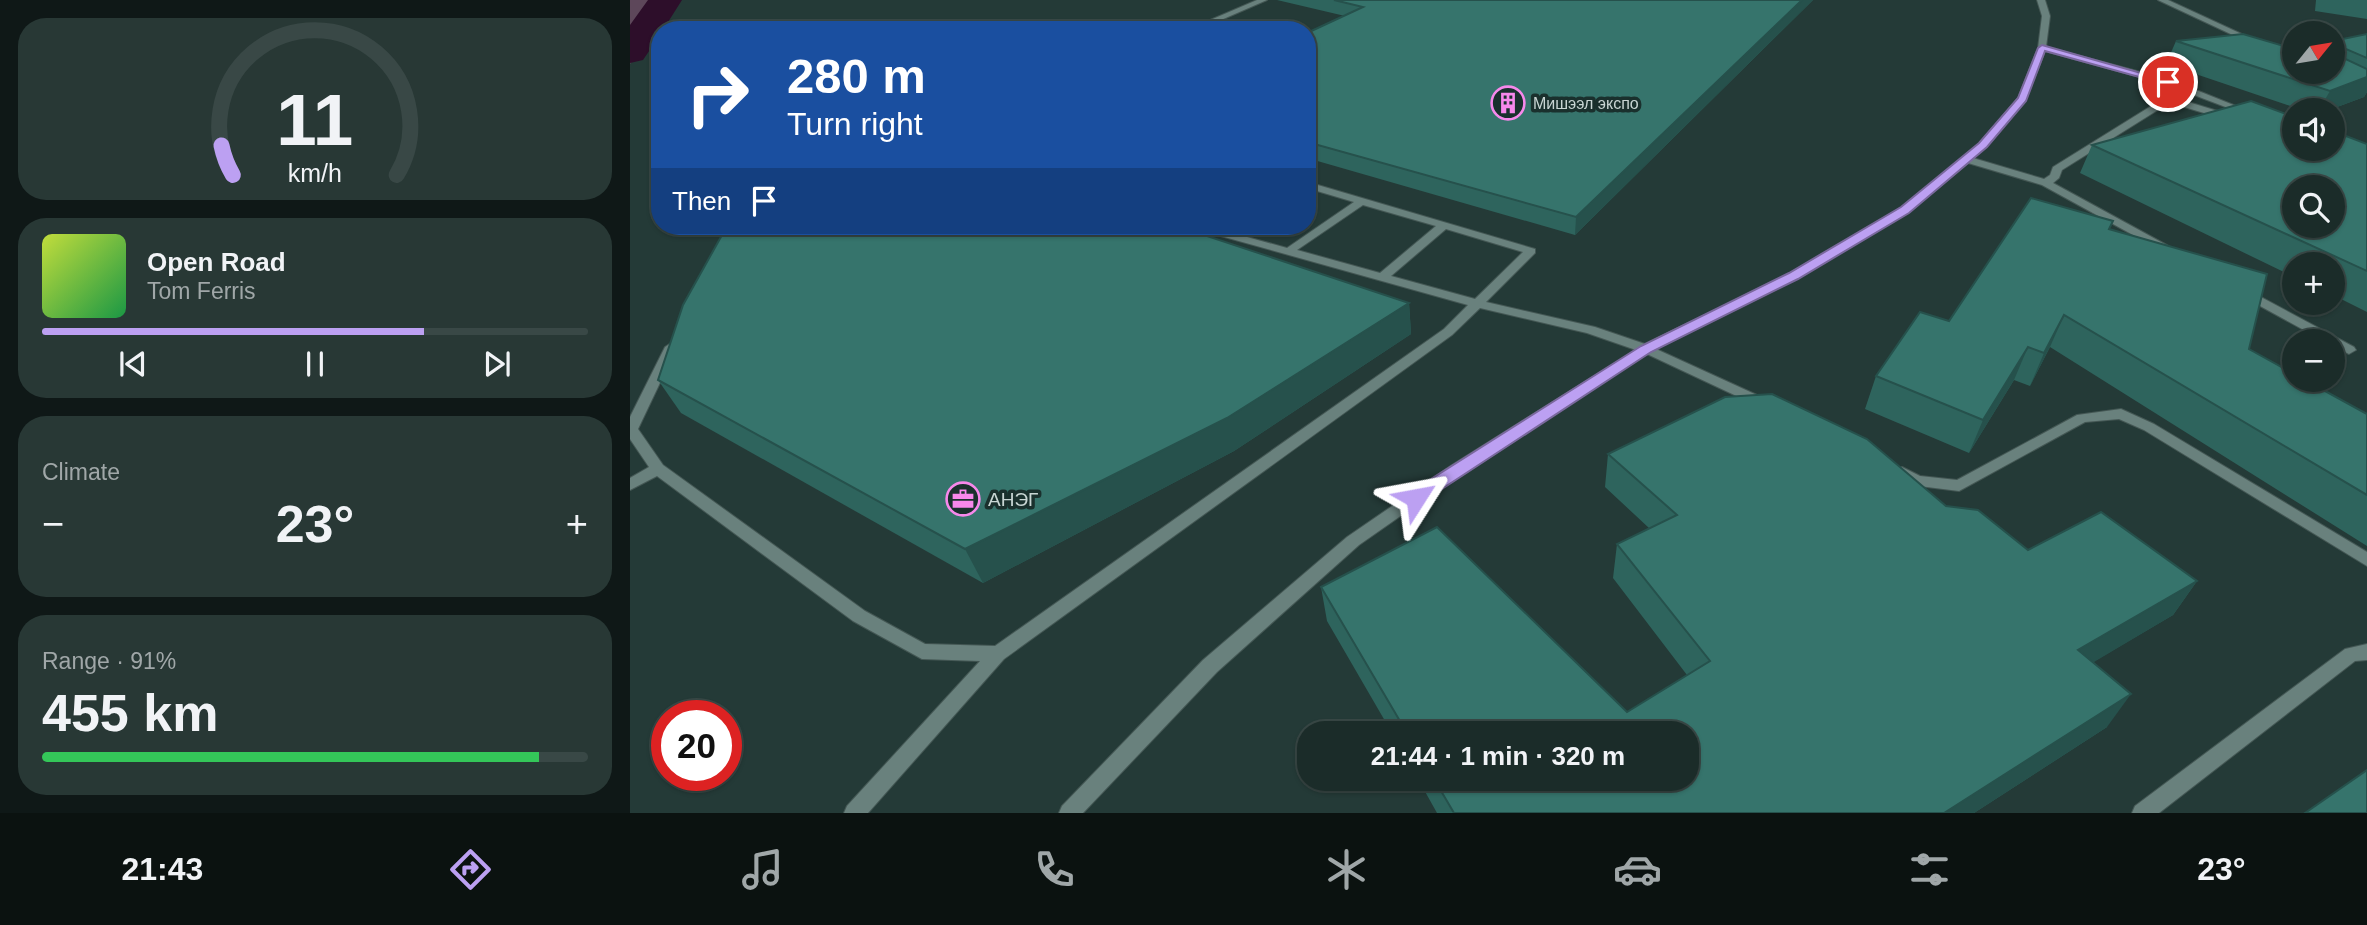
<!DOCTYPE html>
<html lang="en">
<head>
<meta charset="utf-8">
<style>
	body { margin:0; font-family:Arial,sans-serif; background:#283835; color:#f1f3f6; height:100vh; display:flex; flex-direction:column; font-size:26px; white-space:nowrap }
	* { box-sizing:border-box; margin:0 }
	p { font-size:23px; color:#a0a7a8 }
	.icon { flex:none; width:38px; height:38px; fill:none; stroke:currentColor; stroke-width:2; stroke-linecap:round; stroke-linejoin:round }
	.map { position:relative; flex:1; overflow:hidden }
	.drawer { display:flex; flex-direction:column; gap:18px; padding:18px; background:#0f1817; width:630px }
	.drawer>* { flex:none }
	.guide { position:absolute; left:21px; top:21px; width:665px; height:214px; border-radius:28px; box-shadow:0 2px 5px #0004,0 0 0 2px #394846; background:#1a4fa0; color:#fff; overflow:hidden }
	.needle { width:46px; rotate:60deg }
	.controls { position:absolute; left:1652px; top:21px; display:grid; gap:14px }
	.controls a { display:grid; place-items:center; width:63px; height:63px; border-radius:50%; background:#1b2c29; box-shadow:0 2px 5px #0004,0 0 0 2px #394846; font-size:35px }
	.speed { position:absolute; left:21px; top:700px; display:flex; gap:14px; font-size:35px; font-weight:700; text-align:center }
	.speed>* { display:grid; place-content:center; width:91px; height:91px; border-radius:50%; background:#1b2c29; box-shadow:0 2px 5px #0004,0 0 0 2px #394846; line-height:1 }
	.speed .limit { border:10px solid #d22; background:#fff; color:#111 }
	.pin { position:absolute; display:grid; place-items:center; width:60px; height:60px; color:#fff; margin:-30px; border:4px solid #fff; border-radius:50%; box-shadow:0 2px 7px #0007 }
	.me { position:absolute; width:77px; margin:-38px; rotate:56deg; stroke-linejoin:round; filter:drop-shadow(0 0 5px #0008) }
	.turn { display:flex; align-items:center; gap:24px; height:147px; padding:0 21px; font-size:32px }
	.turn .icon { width:91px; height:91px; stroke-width:2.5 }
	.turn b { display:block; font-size:49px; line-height:60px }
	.then { display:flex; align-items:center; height:66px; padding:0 21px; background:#0003; gap:14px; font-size:26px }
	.big { font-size:52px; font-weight:700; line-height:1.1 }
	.drawer .card { flex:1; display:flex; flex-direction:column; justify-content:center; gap:10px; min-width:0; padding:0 24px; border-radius:28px; background:#283835 }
	.drawer .dial { align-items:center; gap:0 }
	.dial svg { height:182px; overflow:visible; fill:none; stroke:#394846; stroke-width:7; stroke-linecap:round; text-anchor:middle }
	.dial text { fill:#f1f3f6; stroke:none }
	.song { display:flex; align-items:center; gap:21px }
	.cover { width:84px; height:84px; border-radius:10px; background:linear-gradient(135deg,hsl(70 70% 55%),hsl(140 70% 35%)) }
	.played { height:7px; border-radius:4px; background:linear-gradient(90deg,#bca0f2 70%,#394846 70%) }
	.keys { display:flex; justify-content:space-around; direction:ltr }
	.heat { display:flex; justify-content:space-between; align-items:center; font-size:38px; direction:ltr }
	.charge { height:10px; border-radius:5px; background:linear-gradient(90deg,#34c759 91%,#394846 0) }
	.trip { position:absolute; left:667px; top:721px; width:402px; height:70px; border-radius:28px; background:#1b2c29; box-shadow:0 2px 5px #0004,0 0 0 2px #394846; font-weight:700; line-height:70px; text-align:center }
	.menu { display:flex; height:112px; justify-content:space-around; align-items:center; background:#0b1210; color:#a0a7a8 }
	.menu .icon { width:49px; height:49px }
	.menu .active { color:#bca0f2 }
	.menu b { font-size:32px; color:#f1f3f6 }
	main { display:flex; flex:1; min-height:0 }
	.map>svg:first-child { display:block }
	.green { fill:#5d475a }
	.water { fill:#2d0e2a }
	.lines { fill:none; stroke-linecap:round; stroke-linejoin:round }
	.river { fill:#2d0e2a; fill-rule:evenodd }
	.lane-casing { stroke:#445754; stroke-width:2 }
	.street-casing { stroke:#445754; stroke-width:2 }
	.lane { fill:#69817d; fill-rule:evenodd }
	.street { fill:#69817d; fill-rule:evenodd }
	.wall { fill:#2e645d }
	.shaded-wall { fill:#26514c }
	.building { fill:#36746c; stroke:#26514c; stroke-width:2; fill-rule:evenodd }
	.route { fill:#bca0f2; stroke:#7a689d; stroke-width:2 }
	.labels { text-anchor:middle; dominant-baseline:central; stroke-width:7; stroke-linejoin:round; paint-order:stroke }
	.far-poi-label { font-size:16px; fill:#c8d5d3; stroke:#1a302d; text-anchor:start }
	.poi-label { font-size:19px; fill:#c8d5d3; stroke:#1a302d; text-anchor:start }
</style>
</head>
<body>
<main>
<section class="drawer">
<div class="card dial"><svg viewBox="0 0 100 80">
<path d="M14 69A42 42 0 1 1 86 69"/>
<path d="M14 69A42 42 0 0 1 9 56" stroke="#bca0f2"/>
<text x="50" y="56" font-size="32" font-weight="700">11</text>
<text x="50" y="72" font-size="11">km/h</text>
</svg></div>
<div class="card">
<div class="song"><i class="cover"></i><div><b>Open Road</b><p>Tom Ferris</p></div></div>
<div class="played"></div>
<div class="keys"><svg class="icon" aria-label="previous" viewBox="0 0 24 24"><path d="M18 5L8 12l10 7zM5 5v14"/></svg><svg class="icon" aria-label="pause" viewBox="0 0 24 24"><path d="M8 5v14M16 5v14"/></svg><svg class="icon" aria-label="next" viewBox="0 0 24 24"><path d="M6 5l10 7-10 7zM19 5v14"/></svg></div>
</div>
<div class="card"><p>Climate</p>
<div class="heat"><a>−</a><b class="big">23°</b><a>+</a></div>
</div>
<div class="card"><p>Range · 91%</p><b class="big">455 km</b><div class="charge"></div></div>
</section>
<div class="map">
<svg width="1737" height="813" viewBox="0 0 1737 813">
	<rect width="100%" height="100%" fill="#243a37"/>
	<polygon class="green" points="0,0 48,0 0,64"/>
	<polygon class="water" points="23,0 43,0 25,23 7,24"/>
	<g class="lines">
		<polygon class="river" points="18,0 52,0 33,30 30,30 30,35 13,60 0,63 0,25"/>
		<defs>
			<g id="lane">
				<polygon points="627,0 637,0 568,30 557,30"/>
				<path d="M 1407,0 L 1415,0 L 1420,16 L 1416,47 L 1541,80 L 1621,112 L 1614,114 L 1535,84 L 1415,51 L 1396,99 L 1356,147 L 1343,158 L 1414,179 L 1420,175 L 1423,167 L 1526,103 L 1555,101 L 1604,116 L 1604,120 L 1601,121 L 1554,107 L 1531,108 L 1432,170 L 1429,178 L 1423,183 L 1542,248 L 1542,252 L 1534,252 L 1412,185 L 1338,163 L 1279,212 L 1168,278 L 1026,349 L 1140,401 L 1142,404 L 1140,407 L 1130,407 L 1017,354 L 832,473 L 729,545 L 587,672 L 453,813 L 429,813 L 432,806 L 573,660 L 717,537 L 822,465 L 1006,350 L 957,333 L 850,308 L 822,335 L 374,659 L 238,813 L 214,813 L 217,806 L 350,661 L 292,659 L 223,621 L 27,476 L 0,490 L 0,478 L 19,467 L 0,439 L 0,417 L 35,347 L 41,343 L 46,344 L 47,347 L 8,429 L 33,465 L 235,611 L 295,644 L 365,646 L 814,329 L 838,305 L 562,228 L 561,226 L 577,226 L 607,234 L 618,226 L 630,226 L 617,237 L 657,248 L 724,202 L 677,188 L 677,182 L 681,183 L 905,249 L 905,253 L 856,302 L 965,327 L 1015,344 L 1160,274 L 1271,208 L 1350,143 L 1388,98 L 1408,48 L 1412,16 ZM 733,205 L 806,226 L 750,273 L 667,250 ZM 816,229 L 893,252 L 845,299 L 761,276 Z"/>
				<polygon points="1528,0 1538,0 1629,42 1622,44"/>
				<polygon points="1614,288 1724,347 1726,350 1719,354 1703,346 1703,341 1694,341 1610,295 1608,292"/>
				<polygon points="1491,409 1524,424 1737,552 1737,566 1514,430 1489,419 1455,422 1329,491 1281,485 1264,472 1267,468 1272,467 1290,476 1327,480 1447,415"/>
			</g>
			<polygon id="street" points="1737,644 1737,660 1725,661 1529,813 1502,813 1505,806 1715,649"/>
		</defs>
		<use href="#lane" class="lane-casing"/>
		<use href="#street" class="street-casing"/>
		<use href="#lane" class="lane"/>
		<use href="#street" class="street"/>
	</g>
	<g class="wall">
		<polygon points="647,0 1183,0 945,235 677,158 677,33 715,16"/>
		<polygon points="1686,0 1737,0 1737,19 1685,11"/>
		<polygon points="1737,34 1737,92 1734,97 1699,110 1672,110 1536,64 1546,41 1703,72 1703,41"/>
		<polygon points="1737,144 1737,312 1703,295 1703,264 1664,264 1664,277 1450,173 1462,145"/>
		<polygon points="1480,229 1619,349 1737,414 1737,546 1420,347 1400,386 1384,380 1339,453 1235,409 1246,376 1319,321"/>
		<polygon points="779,303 781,334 604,451 353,583 51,413 28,380"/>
		<polygon points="978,454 1316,506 1398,550 1567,581 1543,615 1463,662 1477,727 1344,813 807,813 788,779 1057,779 1057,733 762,733 697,621 691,587 997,712 1057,675 983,578 987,544 1019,528 975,487"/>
	</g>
	<g class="shaded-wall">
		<polygon points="1172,0 1183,0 945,235 946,217"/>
		<polygon points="1737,77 1737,92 1734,97 1699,110 1689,110 1700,91"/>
		<polygon points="779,303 781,334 604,451 353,583 335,549"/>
		<polygon points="1434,315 1420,347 1400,386 1414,353"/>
		<polygon points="1398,347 1384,380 1339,453 1353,420"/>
		<polygon points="1567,581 1543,615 1427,684 1448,650"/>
		<polygon points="1501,694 1477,727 1344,813 1314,813"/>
	</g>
	<g class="building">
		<polygon points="704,0 1172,0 946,217 677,142 677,33 733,7"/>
		<polygon points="1613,34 1664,49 1664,72 1703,72 1703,53 1737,69 1737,77 1700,91 1546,41"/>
		<polygon points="1737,34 1737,58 1709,46 1703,46 1703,41"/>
		<path d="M 1621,101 L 1664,117 L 1664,149 L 1703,149 L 1703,131 L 1737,144 L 1737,271 L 1462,145 ZM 1664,187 L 1703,187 L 1703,226 L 1664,226 Z"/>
		<polygon points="1401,198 1483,221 1479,229 1637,274 1619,349 1664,374 1664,380 1675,380 1737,414 1737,495 1434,315 1414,353 1398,347 1353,420 1246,376 1290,312 1319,321"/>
		<polygon points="97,226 547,226 779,303 597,418 335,549 28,380 53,305"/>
		<polygon points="1142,394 1237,439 1316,506 1348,510 1398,550 1471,512 1567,581 1448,650 1501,694 1314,813 824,813 804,779 1057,779 1057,733 777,733 691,587 807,527 997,712 1080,661 987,544 1047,515 978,454 1095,397"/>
		<polygon points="1737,770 1737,813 1675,813"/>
	</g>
	<polygon class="route" points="1412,45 1543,82 1538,85 1415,51 1396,101 1357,147 1279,213 1168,279 1021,352 792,502 779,502 777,498 779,493 1011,346 1159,273 1271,207 1349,143 1388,98 1408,48"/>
	<defs>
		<symbol id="building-ring" viewBox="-11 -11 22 22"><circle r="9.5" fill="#1a302d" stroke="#f788eb" stroke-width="1.5"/><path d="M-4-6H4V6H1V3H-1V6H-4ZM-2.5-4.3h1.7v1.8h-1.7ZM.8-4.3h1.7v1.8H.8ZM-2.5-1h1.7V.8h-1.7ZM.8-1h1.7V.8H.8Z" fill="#f788eb"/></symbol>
		<symbol id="office-ring" viewBox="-11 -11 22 22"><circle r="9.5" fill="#1a302d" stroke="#f788eb" stroke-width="1.5"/><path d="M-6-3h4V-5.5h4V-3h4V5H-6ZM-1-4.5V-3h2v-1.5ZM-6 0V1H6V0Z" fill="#f788eb"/></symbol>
	</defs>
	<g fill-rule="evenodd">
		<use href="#building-ring" x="859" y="84" width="38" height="38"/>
		<use href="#office-ring" x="314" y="480" width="38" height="38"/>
	</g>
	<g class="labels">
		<g class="far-poi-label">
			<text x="903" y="103">Мишээл экспо</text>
		</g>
		<g class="poi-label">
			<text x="358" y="499">АНЭГ</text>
		</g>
	</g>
</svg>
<div class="controls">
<a><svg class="needle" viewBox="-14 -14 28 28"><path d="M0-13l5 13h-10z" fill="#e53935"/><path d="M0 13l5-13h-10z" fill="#a0a7a8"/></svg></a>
<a><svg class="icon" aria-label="sound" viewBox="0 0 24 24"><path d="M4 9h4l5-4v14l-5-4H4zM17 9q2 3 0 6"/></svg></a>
<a><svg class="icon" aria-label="search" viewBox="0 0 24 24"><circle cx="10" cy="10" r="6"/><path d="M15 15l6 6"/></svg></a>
<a>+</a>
<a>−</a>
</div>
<div class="speed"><div class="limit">20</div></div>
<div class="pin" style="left:1538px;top:82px;background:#d93025"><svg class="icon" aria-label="arrive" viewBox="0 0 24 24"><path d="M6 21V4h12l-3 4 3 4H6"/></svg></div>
<svg class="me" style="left:786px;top:498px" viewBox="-20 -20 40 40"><path d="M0-17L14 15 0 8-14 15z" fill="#bca0f2" stroke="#fff" stroke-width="4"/></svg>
<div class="trip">21:44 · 1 min · 320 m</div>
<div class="guide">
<div class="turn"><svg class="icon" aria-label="right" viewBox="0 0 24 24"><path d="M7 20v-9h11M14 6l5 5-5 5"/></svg><div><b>280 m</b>Turn right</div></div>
<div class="then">Then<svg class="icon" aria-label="arrive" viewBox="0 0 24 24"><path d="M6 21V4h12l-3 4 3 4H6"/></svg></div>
</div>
</div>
</main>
<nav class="menu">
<b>21:43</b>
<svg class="icon active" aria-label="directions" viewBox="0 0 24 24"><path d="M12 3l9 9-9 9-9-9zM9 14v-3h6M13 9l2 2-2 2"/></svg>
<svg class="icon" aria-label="music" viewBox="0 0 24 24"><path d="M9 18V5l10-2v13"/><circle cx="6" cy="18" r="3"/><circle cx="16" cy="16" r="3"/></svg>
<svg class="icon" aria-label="phone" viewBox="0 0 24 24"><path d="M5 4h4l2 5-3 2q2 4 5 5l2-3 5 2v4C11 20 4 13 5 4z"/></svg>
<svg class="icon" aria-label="climate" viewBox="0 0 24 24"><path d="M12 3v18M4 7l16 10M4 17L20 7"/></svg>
<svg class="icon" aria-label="car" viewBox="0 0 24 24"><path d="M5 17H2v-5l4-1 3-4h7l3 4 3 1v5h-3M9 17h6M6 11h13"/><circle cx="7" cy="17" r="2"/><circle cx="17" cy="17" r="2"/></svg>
<svg class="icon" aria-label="filters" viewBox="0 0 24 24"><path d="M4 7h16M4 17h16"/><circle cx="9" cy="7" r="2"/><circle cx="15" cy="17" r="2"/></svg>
<b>23°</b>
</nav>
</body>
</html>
